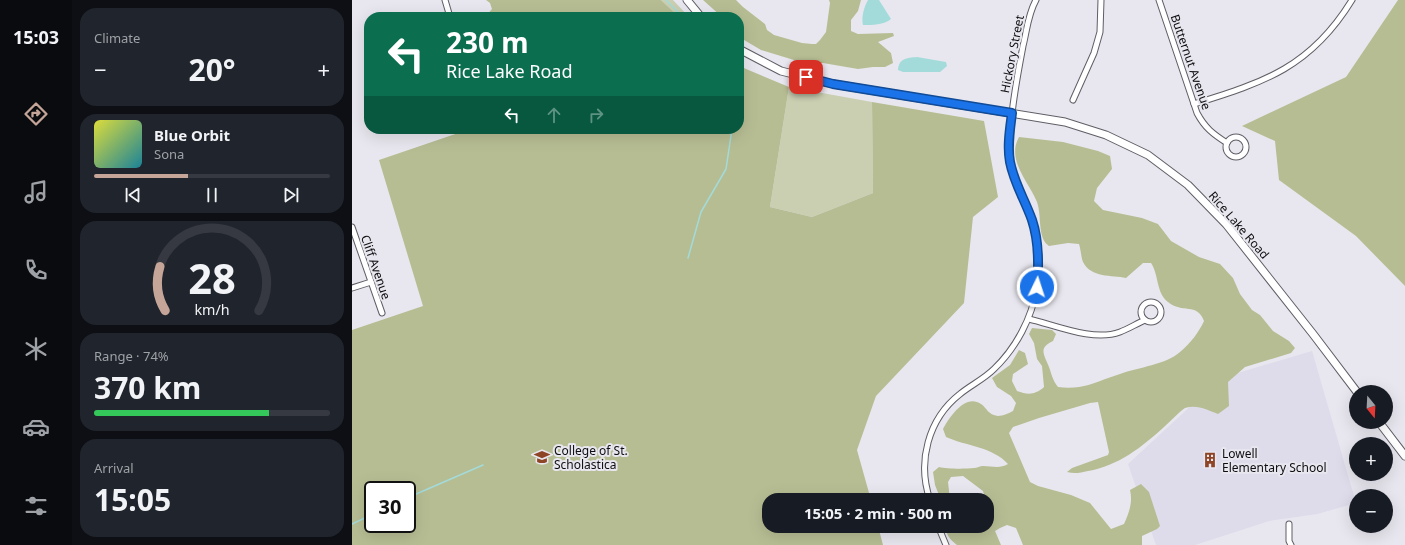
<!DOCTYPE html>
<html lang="en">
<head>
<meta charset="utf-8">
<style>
	body { margin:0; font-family:"Noto Sans",sans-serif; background:#20242c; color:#f1f3f6; height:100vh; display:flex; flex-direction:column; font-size:15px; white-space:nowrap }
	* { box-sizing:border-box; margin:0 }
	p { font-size:13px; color:#9ea1a6 }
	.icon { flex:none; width:22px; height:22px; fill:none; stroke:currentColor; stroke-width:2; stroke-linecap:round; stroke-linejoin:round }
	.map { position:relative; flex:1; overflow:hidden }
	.drawer { display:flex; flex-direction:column; gap:8px; padding:8px; background:#0d0f14; width:280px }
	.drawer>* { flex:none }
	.banner { position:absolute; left:12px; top:12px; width:380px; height:122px; border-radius:16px; box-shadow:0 4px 16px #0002; background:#0b6e4f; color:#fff; overflow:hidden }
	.needle { width:26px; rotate:162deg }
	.fabs { position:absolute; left:997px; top:385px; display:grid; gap:8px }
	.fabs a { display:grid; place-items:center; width:44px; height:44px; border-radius:50%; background:#171b24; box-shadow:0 4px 16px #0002; font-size:20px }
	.speed { position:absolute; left:12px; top:481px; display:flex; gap:8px; font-size:20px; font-weight:700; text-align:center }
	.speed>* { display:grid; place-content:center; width:52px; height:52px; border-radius:50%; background:#171b24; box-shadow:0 4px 16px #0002; line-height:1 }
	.speed .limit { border:2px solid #111; border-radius:6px; background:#fff; color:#111 }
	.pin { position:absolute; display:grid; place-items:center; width:34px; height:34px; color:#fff; margin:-17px; border-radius:8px; box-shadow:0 2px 6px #0006 }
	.me { position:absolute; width:44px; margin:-22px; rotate:4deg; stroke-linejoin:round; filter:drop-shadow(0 0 3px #0008) }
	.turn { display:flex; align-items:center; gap:14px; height:84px; padding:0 16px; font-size:18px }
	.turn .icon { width:52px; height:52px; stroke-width:2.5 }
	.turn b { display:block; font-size:28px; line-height:34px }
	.lanes { display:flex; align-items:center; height:38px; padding:0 16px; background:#0003; justify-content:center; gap:20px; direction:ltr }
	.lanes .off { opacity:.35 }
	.big { font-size:30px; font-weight:700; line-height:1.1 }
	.drawer .widget { flex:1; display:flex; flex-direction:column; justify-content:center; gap:6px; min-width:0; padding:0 14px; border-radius:16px; background:#20242c }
	.drawer .dial { align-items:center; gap:0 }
	.dial svg { height:104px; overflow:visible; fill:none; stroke:#363941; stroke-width:7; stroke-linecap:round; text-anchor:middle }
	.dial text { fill:#f1f3f6; stroke:none }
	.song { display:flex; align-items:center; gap:12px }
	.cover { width:48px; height:48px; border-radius:6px; background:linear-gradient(135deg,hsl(60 70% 55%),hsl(190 70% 35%)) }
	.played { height:4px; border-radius:2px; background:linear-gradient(90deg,#c4a598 40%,#363941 40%) }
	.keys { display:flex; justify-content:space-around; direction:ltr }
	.heat { display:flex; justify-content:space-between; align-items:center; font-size:22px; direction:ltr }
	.charge { height:6px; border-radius:3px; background:linear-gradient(90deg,#34c759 74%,#363941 0) }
	.trip { position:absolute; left:410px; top:493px; width:232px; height:40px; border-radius:16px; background:#171b24; box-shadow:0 4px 16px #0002; font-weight:700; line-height:40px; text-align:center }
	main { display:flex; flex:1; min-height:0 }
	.menu { display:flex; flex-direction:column; width:72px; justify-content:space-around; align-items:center; background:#090b0e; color:#9ea1a6 }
	.menu .icon { width:28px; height:28px }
	.menu .current { color:#c4a598 }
	.menu b { font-size:18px; color:#f1f3f6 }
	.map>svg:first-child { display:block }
	.built { fill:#dedbea }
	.green { fill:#cacfb2 }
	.forest { fill:#b7bd93; fill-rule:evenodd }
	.water { fill:#a3dbda }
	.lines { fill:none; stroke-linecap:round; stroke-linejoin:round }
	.stream { stroke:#a3dbda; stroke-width:1.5 }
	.street-casing { stroke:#5f5e65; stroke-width:7 }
	.secondary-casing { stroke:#5f5e65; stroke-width:9 }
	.street { stroke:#fff; stroke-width:5 }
	.secondary { stroke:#fff; stroke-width:7 }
	.route-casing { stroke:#114b97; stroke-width:10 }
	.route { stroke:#1a73e8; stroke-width:7 }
	.labels { text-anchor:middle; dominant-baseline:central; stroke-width:4; stroke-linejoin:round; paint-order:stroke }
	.street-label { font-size:12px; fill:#0e0e10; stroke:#e8e7ef }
	.poi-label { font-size:12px; fill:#0e0e10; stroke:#e8e7ef; text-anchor:start }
</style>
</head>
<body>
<main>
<nav class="menu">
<b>15:03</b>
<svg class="icon current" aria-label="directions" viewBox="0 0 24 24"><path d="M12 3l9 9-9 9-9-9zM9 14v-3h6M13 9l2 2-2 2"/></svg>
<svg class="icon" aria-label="music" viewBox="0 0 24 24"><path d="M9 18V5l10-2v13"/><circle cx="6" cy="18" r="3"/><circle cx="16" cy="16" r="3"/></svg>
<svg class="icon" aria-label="phone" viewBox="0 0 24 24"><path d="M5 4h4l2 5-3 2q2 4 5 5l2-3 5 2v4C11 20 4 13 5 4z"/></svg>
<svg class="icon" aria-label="climate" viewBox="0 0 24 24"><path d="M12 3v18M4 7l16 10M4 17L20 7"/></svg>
<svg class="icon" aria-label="car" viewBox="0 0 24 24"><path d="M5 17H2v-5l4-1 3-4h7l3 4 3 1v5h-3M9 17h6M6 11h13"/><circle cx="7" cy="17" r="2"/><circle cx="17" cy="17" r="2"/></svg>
<svg class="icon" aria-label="filters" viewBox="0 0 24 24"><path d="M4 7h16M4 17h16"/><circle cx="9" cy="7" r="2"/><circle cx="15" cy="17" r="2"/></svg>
</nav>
<section class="drawer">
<div class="widget"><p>Climate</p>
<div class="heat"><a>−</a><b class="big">20°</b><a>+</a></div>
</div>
<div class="widget">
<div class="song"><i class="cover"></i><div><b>Blue Orbit</b><p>Sona</p></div></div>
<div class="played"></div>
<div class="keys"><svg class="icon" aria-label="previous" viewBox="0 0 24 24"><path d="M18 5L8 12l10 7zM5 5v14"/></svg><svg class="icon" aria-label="pause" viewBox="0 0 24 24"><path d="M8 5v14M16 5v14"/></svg><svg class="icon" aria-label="next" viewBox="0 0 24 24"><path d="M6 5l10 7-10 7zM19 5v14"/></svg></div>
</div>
<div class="widget dial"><svg viewBox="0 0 100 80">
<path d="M14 69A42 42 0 1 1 86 69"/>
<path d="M14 69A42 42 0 0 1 10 35" stroke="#c4a598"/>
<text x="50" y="56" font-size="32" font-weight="700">28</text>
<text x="50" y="72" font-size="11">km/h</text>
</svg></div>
<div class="widget"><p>Range · 74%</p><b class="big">370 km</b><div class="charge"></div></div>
<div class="widget"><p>Arrival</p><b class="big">15:05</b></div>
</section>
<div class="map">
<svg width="1053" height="545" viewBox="0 0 1053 545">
	<rect width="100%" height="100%" fill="#e8e7ef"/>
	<polygon class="built" points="960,351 1004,503 965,514 917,521 843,545 804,545 776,464 869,378"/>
	<g class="green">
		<polygon points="309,0 321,0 337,17 327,17"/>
		<polygon points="437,87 520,102 521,193 460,217 418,207"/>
	</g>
	<g class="forest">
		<polygon points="134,0 309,0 327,17 133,17 140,9 138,3"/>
		<polygon points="351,0 384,0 391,7 413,24 415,30 422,35 450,43 460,44 464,44 468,40 474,32 478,3 477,0 509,0 506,11 499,20 499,31 506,34 541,33 542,36 526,42 539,53 541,63 533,67 521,67 506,69 471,63 455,64 409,50 387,37 387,17 370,17"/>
		<polygon points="1046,0 1053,0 1053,286 1004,236 927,180 923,141 890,126 994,77"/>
		<path d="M 387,65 L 394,69 L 437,87 L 418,207 L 460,217 L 521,193 L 520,102 L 632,121 L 646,197 L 621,217 L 612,303 L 524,396 L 505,450 L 519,500 L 417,500 L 417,526 L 526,526 L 531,545 L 0,545 L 0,330 L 71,306 L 27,160 L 118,129 L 229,129 L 230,133 L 241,129 L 387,129 ZM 21,490 L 55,490 L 55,524 L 21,524 Z"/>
		<path d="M 667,137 L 711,142 L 746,151 L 758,156 L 760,169 L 745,188 L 742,201 L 751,210 L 790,218 L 806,224 L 819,241 L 847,257 L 868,264 L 881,278 L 888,294 L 900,310 L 908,315 L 921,331 L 937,341 L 943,348 L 939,353 L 893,367 L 876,382 L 877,406 L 866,414 C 856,410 845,404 833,408 C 828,411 818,422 812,427 C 790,447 766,466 736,471 C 728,473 722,474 715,472 L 720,468 L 756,455 L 757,452 L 746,402 L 738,403 L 687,418 L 661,427 L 657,433 L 678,482 L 686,486 L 719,495 L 738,503 L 759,529 L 772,524 C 777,513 781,502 778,490 L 789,484 L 797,492 L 808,526 L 805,529 L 790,536 L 790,545 L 671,545 L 664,528 L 655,525 L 648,528 L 643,531 L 649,545 L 605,545 C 598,540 594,534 593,526 L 635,526 L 635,500 L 630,500 L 633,499 L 631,491 L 611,476 L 599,477 L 596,482 L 598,500 L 589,500 L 583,485 L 581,472 L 587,467 C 595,469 613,469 622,468 C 625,468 628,466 631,466 C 641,466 647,469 656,464 C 641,447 614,446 594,437 L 591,429 C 597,418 613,393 629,404 C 635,408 636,415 646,416 C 651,416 657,413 661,411 L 664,403 L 659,396 L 645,387 L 640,378 L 658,365 L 667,350 L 673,353 L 676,364 L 661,374 L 660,381 L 665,391 C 676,395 683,395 692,387 L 690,366 L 685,359 L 682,343 L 677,334 L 680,328 L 700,330 L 704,334 L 701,341 C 686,348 692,354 697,367 C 700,375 700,379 706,387 C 713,388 720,388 727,387 C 741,385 754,378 768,374 C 787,367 813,365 828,352 C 838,344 847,332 852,321 C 845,302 830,314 816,302 C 804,293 807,275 799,263 L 791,263 L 774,278 C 760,275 739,278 731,262 C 729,257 729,250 727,244 L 716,243 L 697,246 C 685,238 690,216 685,202 C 677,182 654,160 667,137 Z"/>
	</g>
	<g class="water">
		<path d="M 516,0 L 527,0 L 539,19 C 532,25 520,25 511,25 C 509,17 512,7 516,0 Z"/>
		<path d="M 565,57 L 594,62 L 595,66 L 588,72 L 551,72 L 546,70 C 547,58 555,58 565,57 Z"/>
	</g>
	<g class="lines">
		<g class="stream">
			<polyline points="314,0 331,17"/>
			<polyline points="336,258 349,212 374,169 380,129"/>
			<polyline points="55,498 131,465"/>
			<polyline points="0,524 21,514"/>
		</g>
		<defs>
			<g id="street">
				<polyline points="93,0 98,17"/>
				<path d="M 807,0 L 845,113 C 853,128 861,134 875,143"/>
				<polyline points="721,100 742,53 748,32 749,0"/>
				<path d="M 842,104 C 913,82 959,67 1000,0"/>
				<circle cx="884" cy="147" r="10"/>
				<polyline points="0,227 30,313"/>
				<polyline points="0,288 19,282"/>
				<circle cx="799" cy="312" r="10"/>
				<path d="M 677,319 C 703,325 741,342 768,332 C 776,329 784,324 793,320"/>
				<path d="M 578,500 C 565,462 576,419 608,394 C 619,385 632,379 642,369 C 664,348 680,318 685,287 C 690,261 686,232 675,208 C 668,193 661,179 658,163 C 655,150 657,136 659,124 C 661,98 666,72 671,46 C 675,30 676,14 684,0"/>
				<polyline points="937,524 937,541 939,545"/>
				<polyline points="586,526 594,545"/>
			</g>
			<g id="secondary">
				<polyline points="335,0 349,17"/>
				<polyline points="387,49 429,71 481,84 713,122 754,135 796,155 836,185 874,224 961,334 1005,392"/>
				<polyline points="1027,422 1053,456"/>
			</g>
		</defs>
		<use href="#street" class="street-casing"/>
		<use href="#secondary" class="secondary-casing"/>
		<use href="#street" class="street"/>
		<use href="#secondary" class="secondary"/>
	</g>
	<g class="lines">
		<defs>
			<path id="route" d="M 454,77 L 481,84 L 660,113 C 658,129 655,146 658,162 C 662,183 673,200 680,220 C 687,241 687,264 685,287"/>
		</defs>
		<use href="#route" class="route-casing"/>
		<use href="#route" class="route"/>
	</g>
	<defs>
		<symbol id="university-bare" viewBox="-9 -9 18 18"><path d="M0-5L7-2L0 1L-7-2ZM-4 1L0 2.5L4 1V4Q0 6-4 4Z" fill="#8e4526" stroke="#e8e7ef" stroke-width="2.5" paint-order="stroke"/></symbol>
		<symbol id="building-bare" viewBox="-9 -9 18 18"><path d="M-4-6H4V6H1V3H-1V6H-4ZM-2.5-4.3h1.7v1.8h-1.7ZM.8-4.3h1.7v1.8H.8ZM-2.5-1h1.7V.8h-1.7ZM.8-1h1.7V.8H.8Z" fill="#8e4526" stroke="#e8e7ef" stroke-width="2.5" paint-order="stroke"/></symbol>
	</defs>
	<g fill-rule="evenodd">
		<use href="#university-bare" x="179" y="446" width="22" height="22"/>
		<use href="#building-bare" x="847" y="449" width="22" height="22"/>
	</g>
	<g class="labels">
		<g class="street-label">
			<text transform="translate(660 54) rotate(-79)">Hickory Street</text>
			<text transform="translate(839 62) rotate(71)">Butternut Avenue</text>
			<text transform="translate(887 225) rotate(49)">Rice Lake Road</text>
			<text transform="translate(24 267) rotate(71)">Cliff Avenue</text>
		</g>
		<g class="poi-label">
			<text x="202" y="450">College of St.<tspan x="202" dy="14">Scholastica</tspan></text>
			<text x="870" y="453">Lowell<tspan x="870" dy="14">Elementary School</tspan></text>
		</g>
	</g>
</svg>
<div class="fabs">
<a><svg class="needle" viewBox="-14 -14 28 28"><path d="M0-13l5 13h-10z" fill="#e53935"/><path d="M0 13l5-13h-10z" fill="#9ea1a6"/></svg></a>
<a>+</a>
<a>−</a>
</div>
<div class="speed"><div class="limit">30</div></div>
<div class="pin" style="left:454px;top:77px;background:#d93025"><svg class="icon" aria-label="arrive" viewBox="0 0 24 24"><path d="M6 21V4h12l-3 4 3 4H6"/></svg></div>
<svg class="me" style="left:685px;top:287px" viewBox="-20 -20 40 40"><circle r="17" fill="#1a73e8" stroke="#fff" stroke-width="3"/><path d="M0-11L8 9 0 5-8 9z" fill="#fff"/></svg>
<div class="trip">15:05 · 2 min · 500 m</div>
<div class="banner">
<div class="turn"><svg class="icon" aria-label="left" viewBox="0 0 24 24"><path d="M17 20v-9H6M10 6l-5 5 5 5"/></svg><div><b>230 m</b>Rice Lake Road</div></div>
<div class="lanes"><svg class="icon" aria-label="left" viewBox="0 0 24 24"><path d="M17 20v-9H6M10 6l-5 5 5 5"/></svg><svg class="icon off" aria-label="ahead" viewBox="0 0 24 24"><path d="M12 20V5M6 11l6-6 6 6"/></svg><svg class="icon off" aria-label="right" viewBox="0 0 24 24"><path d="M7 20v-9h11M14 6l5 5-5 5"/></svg></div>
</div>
</div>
</main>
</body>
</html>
